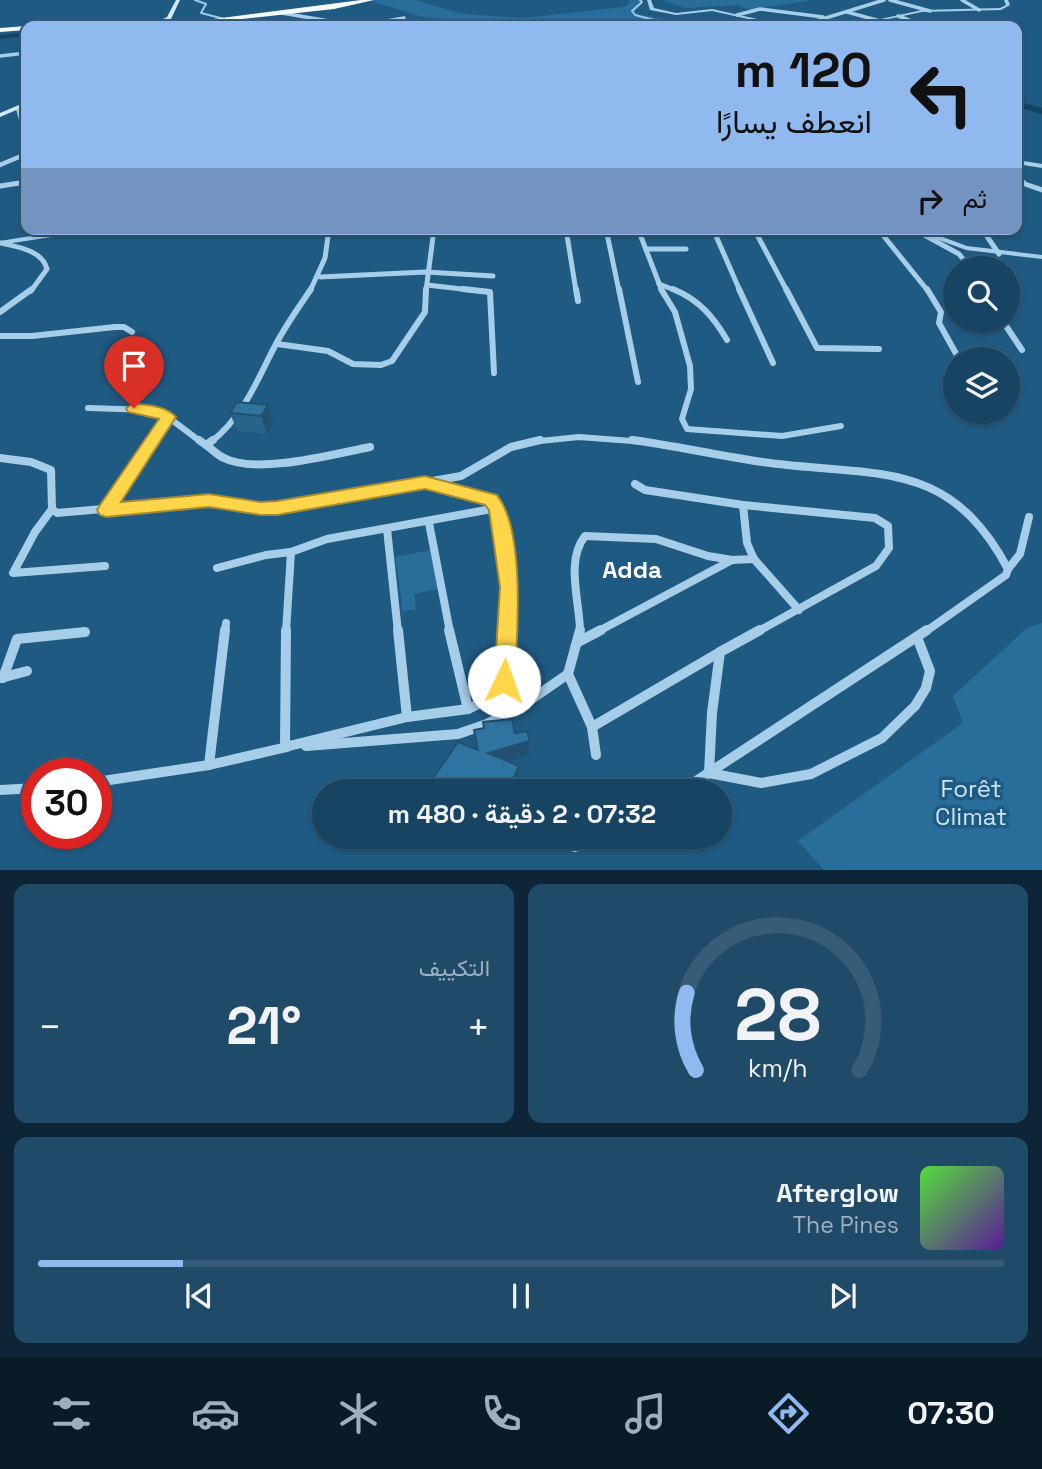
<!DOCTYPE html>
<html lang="ar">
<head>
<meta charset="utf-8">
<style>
	body { margin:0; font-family:"Space Grotesk",Vazirmatn,sans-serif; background:#204b68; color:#f1f3f6; direction:rtl; height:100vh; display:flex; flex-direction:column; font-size:26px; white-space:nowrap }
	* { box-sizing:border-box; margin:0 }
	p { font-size:23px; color:#9eb0be }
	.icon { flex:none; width:38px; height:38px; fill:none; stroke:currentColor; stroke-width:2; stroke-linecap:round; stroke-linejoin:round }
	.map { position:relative; height:870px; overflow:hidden; direction:ltr }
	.details { display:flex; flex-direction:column; gap:14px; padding:14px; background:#0d2536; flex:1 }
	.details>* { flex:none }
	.hud { position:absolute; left:21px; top:21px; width:1001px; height:214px; border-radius:14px; box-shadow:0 2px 5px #0004,0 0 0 2px #365c77; direction:rtl; background:#90b9f0; color:#111; overflow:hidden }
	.buttons { position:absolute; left:943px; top:256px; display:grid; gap:14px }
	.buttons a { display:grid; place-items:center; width:77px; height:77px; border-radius:50%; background:#174462; box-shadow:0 2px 5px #0004,0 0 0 2px #365c77; font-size:35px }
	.speed { position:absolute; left:21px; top:758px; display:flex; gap:14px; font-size:35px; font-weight:700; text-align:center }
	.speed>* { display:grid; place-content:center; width:91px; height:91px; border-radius:50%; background:#174462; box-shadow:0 2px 5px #0004,0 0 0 2px #365c77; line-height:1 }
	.speed .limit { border:10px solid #d22; background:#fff; color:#111 }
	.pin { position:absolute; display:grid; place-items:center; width:60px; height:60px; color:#fff; margin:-72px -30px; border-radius:50% 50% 50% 0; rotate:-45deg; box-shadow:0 0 7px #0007 }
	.pin .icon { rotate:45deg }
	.me { position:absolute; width:77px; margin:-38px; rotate:3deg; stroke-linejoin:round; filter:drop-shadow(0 0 5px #0008) }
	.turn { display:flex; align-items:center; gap:24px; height:147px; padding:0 35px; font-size:32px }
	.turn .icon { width:91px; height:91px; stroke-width:2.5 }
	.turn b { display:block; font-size:49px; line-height:60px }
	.then { display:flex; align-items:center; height:66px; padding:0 35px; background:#0003; gap:14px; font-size:26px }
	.big { font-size:52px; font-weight:600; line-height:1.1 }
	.details .tile { flex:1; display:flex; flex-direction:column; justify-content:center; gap:10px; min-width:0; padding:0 24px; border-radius:14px; background:#204b68 }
	.details .dial { align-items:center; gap:0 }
	.dial svg { height:182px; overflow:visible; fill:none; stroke:#365c77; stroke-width:7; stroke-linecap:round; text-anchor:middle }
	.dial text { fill:#f1f3f6; stroke:none }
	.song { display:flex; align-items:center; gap:21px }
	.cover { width:84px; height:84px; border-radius:10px; background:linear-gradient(135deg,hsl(110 70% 55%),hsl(270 70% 35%)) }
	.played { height:7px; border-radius:4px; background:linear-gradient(90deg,#90b9f0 15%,#365c77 15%) }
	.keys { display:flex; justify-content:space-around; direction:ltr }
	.heat { display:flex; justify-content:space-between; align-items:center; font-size:38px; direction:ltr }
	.details .tiles { flex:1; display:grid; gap:14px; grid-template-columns:1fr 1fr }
	.tile:last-child { grid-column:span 2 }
	.trip { position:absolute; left:312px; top:779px; width:420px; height:70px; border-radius:35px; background:#174462; box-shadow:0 2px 5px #0004,0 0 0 2px #365c77; font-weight:600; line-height:70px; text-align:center; direction:rtl }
	.tabs { display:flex; height:112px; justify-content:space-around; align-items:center; background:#091b27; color:#9eb0be }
	.tabs .icon { width:49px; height:49px }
	.tabs .active { color:#90b9f0 }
	.tabs b { font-size:32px; color:#f1f3f6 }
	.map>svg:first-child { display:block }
	.green { fill:#296e9b }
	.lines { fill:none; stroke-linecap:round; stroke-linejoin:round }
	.stream { stroke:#9acbea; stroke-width:2 }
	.river { fill:#154262; fill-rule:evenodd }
	.minor-far5 { stroke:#a6cee9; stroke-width:3.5 }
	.minor-far4 { stroke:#a6cee9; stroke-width:4.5 }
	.minor-far3 { stroke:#a6cee9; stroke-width:5 }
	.minor-far2 { stroke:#a6cee9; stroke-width:6 }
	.minor-far1 { stroke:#a6cee9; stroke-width:8 }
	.minor { stroke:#a6cee9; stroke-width:10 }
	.tertiary { fill:#a6cee9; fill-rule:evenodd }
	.secondary { fill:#d1e7f7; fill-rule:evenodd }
	.trunk { fill:#f4fafe; fill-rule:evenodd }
	.wall { fill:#28638a }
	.shaded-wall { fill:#215070 }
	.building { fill:#2f73a0; stroke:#215070; stroke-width:2 }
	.route { fill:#ffd54a; stroke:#a68a30; stroke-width:2 }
	.labels { text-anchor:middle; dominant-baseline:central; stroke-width:7; stroke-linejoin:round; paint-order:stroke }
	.quarter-label { font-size:24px; font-weight:bold; fill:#fff; stroke:#1f5a83 }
	.near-park-label { font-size:24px; fill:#cae5f7; stroke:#1f5a83 }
</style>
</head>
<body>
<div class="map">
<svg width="1042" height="871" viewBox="0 0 1042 871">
	<rect width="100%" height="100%" fill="#1f5a83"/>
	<g class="green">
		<polygon points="376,0 415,0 463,14 523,18 624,7 631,2 627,0 640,0 642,4 635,12 640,15 718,26 464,26 453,20 423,17 371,1"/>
		<polygon points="663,0 812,0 750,10 738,5 685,8"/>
		<polygon points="431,550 438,589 414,594 416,609 403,611 395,557"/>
		<polygon points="1042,623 1042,870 824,870 798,841 963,723 953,696 1027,628"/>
	</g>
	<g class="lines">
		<g class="stream">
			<polyline points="195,0 206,4 201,13 236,22 233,26"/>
			<polyline points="640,0 642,2 632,11 635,15 677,26"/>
		</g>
		<g class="river">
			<polygon points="26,32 26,36 0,39 0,35"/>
			<polygon points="1017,101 1042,108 1042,114 1017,107"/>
		</g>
		<g class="minor-far5">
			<polyline points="890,0 930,11"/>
			<polyline points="962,0 979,10"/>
			<polyline points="847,12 880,21"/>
			<polyline points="282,13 358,26 404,18"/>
			<polyline points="737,15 760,9 823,17"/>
			<polyline points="898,16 925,26"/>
			<polyline points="771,23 786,26"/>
			<polyline points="803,25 884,0"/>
			<polyline points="0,56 26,53"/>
		</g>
		<g class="minor-far4">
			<polyline points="18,108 22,123"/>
			<polyline points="0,165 26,154"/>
		</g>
		<g class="minor-far3">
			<polyline points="1017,176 1025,184 1042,190"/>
			<polyline points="0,186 26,182"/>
			<polyline points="566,229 576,291"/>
			<polyline points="606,229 619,291"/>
			<polyline points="638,229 662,291"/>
			<polyline points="713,229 740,291"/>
			<polyline points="754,229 787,291"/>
			<polyline points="878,229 928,291"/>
			<polyline points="982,229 999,254"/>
			<polyline points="917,231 959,254 970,268"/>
			<path d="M 1,243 C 18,247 42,250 47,269 L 31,291"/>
			<polyline points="646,249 686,249"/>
			<polyline points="320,277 426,272 493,276"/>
			<polyline points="659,284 677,291"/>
			<polyline points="427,285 479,291"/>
			<polyline points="310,291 325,258 329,229"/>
			<polyline points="426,291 434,229"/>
		</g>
		<g class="minor-far2">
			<polyline points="463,289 490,292 494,373"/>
			<polyline points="576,289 578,301"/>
			<polyline points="619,289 638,382"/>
			<polyline points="661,289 675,312 690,366 691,389 682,419 687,429 782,436 841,426"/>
			<path d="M 673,289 C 699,300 713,316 727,340"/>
			<polyline points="739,289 773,363"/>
			<polyline points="786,289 817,348 879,349"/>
			<polyline points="927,289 941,312 939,323 959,359"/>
			<polyline points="0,312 32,289"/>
			<polyline points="1002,320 1022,350"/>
			<polyline points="0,336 32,336 115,327 124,327 132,332"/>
			<polyline points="277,344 328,351 353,364 381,365 392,361 425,312 426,289"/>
			<polyline points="88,408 151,410 168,417 201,442"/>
			<polyline points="152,442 168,417"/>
			<path d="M 211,442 C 244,416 257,380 276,344 C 286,325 299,307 311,289"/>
			<polyline points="530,442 579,437 645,442"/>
		</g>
		<g class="minor-far1">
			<polyline points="199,440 206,445"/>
			<path d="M 213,440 L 206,445 C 212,449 217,455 224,458 C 257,475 334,454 370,447"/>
			<path d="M 632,440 C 678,446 724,457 770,463 C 876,477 949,458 1008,569 L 1006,575 L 925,632"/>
			<polyline points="0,458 31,462 51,470 52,509 57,513 194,501 277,508 461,476 511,447 540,440"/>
			<polyline points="426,483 491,500 497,508"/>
			<polyline points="635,484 645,490 743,505 875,518 888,526 889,548 876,566 757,632"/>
			<polyline points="743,505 747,543 754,559"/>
			<polyline points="52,509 35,532 13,573 105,566"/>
			<polyline points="106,510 153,440"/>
			<polyline points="429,523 450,632"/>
			<polyline points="387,529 398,632"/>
			<polyline points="291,552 327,539 497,508 510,587 507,632"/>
			<polyline points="217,568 266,555 291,552"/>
			<polyline points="1008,569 1020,554 1029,517"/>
			<polyline points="225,632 226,623"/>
			<polyline points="286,632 291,552"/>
			<path d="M 580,632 C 580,602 565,561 585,536 L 656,539 L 708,556 L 732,560"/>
			<polyline points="597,632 732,560 754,559 799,610"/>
		</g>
		<g class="minor">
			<polyline points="286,630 285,747 407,717 468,709 504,692 508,630"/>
			<polyline points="398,630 407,717"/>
			<polyline points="449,630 468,709"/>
			<polyline points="580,630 568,674 592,727 596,755"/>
			<polyline points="760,630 720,652 712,713 709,773 761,783 811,774 882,738 915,706 926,688 930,671 917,637"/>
			<polyline points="578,642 601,630"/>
			<polyline points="1,678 27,671"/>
			<polyline points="3,678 17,639 85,632"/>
			<polyline points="592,727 720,652"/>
			<polyline points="306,746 458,734 487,724 526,703 568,674"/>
			<polyline points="209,765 225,630"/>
			<polyline points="96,782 209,765 287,747"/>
			<polyline points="0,790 37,788"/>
			<polyline points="681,791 927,630"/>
			<polyline points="575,847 610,836"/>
		</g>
		<g class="tertiary">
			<polygon points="647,0 651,0 654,8 676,13 712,9 771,22 840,26 771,24 712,11 676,15 650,10"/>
			<polygon points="1004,0 1008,0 1010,5 1001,10 922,12 855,26 848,26 922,10 1000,8 1006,5"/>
			<polygon points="1017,160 1042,164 1042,168 1017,164"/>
			<polygon points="74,229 94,229 90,231 0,245 0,241"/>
			<polygon points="909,229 921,229 967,246 1042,255 1042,259 966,250"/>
		</g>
		<g class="secondary">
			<polygon points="176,0 180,0 171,19 159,23 159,21 167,17"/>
			<polygon points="26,102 26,106 0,117 0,113"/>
		</g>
		<g class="trunk">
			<polygon points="361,0 374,0 334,9 177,26 167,25"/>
			<polygon points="159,20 161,23 40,26 43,24"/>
			<polygon points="26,26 26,30 0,32 0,28"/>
		</g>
	</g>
	<g class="wall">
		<polygon points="268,405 273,423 267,434 237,431 230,413"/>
		<polygon points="483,722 515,733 530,741 529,755 507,761 519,766 519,779 514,791 434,791 431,781 477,749 474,730 484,728"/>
	</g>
	<g class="shaded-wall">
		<polygon points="268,405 273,423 267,434 261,416"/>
		<polygon points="530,741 529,755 489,767 488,753"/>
		<polygon points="519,766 519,779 514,791 508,791"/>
	</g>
	<g class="building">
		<polygon points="237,402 268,405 261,416 230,413"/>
		<polygon points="512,719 515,733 527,731 530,741 488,753 519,766 508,791 452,791 431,781 458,742 478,750 474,730 484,728 483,722"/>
	</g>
	<path class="route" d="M 134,403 C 148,405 166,406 176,417 L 121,502 L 209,494 L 261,502 L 277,501 L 425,476 L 497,495 C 526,531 517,635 515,681 L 512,688 L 504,691 L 497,688 L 494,681 L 500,587 L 489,510 L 485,505 L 425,489 L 277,515 L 261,515 L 209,507 L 106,517 L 100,515 L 97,510 L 100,505 L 159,419 L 128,412 L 126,408 Z"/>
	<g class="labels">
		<g class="quarter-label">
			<text x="632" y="569">Adda</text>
		</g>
		<g class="near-park-label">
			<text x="971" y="788">Forêt<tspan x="971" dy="28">Climat</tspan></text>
		</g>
	</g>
</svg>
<div class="buttons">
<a><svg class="icon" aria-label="search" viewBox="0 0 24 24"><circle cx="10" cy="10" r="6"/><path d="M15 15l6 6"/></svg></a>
<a><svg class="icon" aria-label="layers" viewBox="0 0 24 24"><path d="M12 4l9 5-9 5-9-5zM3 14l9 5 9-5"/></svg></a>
</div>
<div class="speed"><div class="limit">30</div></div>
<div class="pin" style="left:134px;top:408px;background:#d93025"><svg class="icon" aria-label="arrive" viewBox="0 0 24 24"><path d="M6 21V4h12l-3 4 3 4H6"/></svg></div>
<svg class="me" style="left:504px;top:681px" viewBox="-20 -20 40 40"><circle r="19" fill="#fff"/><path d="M0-13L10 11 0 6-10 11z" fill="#ffd54a"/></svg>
<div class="trip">07:32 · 2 دقيقة · 480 m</div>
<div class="hud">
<div class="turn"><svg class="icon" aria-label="left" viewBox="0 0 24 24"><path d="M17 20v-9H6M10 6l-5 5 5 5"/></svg><div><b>120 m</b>انعطف يسارًا</div></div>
<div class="then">ثم<svg class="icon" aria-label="right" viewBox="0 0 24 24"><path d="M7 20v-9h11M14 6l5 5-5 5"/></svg></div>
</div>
</div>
<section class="details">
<div class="tiles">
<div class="tile dial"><svg viewBox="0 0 100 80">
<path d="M14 69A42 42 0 1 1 86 69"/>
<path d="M14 69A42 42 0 0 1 10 35" stroke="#90b9f0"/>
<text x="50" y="56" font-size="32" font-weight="700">28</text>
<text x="50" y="72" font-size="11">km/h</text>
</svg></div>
<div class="tile"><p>التكييف</p>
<div class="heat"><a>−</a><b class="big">21°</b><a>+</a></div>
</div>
<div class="tile">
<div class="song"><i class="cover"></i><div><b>Afterglow</b><p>The Pines</p></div></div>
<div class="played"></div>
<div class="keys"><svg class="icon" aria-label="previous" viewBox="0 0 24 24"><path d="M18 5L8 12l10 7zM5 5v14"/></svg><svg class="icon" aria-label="pause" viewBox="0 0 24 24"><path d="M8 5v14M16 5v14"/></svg><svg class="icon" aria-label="next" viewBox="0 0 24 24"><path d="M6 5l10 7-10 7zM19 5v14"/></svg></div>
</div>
</div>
</section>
<nav class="tabs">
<b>07:30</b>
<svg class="icon active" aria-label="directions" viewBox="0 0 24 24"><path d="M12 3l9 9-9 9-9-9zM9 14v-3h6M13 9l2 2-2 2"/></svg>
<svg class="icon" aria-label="music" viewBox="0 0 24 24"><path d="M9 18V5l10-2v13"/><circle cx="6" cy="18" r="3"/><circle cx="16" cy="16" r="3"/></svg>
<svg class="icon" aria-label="phone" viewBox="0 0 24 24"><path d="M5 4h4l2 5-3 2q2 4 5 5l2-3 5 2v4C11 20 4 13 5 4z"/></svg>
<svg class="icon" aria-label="climate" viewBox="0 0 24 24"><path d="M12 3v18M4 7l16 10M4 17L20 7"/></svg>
<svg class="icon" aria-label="car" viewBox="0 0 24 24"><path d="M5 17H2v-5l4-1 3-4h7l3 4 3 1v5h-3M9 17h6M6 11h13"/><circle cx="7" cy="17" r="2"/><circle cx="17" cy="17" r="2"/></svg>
<svg class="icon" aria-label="filters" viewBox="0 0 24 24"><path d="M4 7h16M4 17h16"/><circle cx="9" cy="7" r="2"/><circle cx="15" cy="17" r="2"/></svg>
</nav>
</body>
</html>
